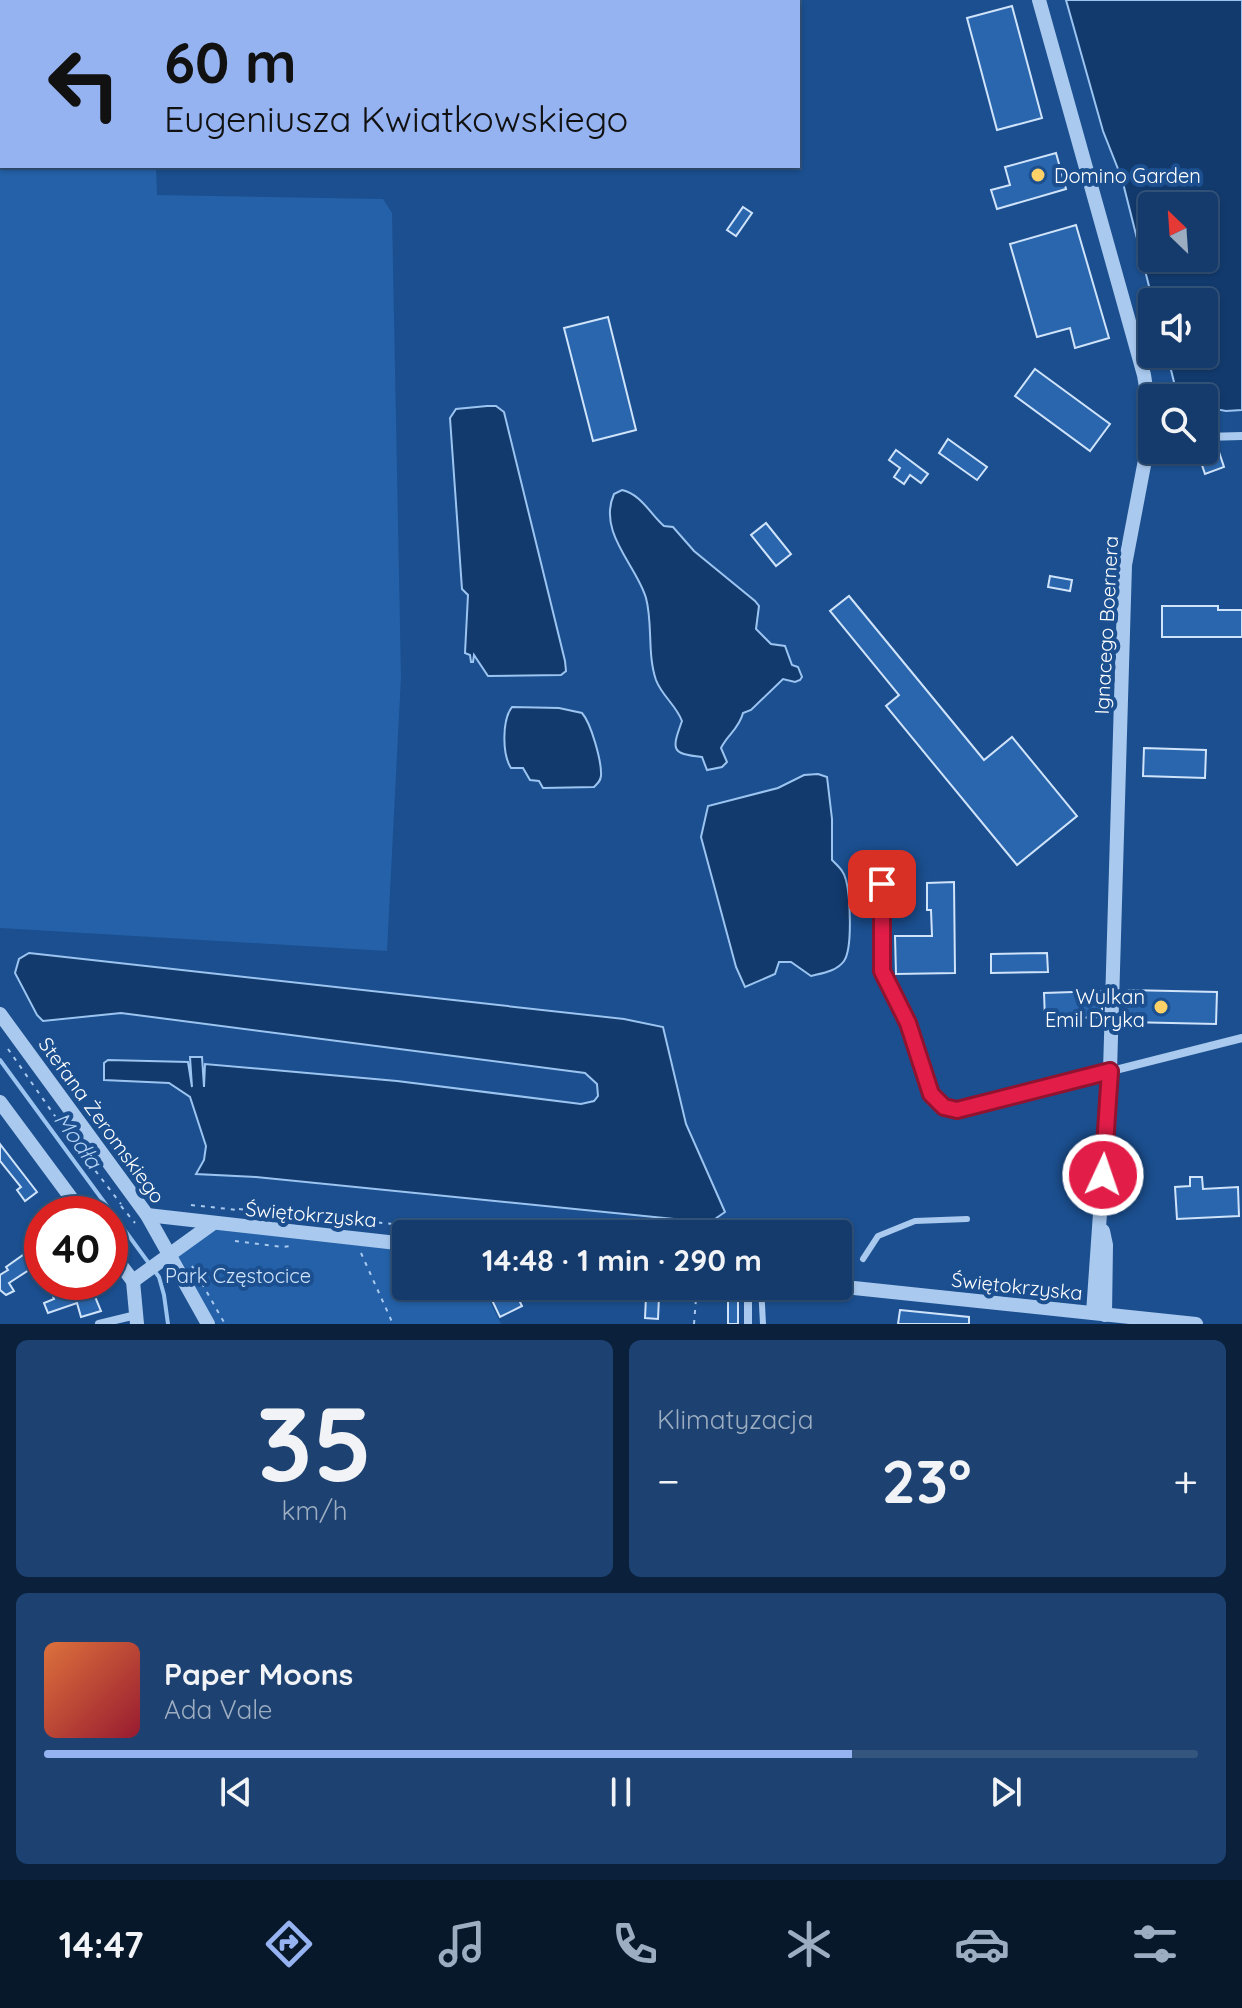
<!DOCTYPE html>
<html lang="pl">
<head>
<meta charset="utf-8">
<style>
	body { margin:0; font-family:Quicksand,sans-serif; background:#1d4271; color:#f1f3f6; height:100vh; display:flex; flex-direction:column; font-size:30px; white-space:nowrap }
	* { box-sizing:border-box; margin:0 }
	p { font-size:26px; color:#9dadc1 }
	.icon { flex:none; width:44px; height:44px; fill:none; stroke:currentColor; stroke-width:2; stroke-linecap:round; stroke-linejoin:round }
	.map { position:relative; height:1324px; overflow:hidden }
	.sheet { display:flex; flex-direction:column; gap:16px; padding:16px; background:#0b203b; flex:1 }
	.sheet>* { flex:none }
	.top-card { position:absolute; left:0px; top:0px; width:800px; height:168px; box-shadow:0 2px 6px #0004,0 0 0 2px #33557e; background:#95b2f1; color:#111; overflow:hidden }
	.needle { width:52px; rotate:335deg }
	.buttons { position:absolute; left:1138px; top:192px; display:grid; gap:16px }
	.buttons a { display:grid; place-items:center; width:80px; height:80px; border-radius:8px; background:#143b6b; box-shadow:0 2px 6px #0004,0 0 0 2px #33557e; font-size:40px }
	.speed { position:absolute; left:24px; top:1196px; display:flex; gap:16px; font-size:40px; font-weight:700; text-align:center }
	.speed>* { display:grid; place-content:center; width:104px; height:104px; border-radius:50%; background:#143b6b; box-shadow:0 2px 6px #0004,0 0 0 2px #33557e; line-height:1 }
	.speed .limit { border:12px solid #d22; background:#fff; color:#111 }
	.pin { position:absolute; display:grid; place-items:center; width:68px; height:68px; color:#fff; margin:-34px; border-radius:16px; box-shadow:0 4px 12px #0006 }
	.me { position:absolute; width:88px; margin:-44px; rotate:3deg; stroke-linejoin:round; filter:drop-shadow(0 0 6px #0008) }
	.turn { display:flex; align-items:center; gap:28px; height:168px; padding:0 32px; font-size:36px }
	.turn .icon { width:104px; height:104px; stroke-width:2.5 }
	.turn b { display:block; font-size:56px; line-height:68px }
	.big { font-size:60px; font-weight:800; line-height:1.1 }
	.sheet .widget { flex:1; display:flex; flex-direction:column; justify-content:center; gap:12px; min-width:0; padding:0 28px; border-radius:12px; background:#1d4271 }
	.sheet .dial { align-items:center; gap:0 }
	.dial b { font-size:104px; line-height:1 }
	.song { display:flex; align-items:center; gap:24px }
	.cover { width:96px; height:96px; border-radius:12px; background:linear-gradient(135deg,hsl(20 70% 55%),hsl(350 70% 35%)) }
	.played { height:8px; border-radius:4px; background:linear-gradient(90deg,#95b2f1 70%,#33557e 70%) }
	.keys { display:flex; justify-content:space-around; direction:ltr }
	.heat { display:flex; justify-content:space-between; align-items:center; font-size:44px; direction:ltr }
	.sheet .tiles { flex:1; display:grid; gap:16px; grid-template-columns:1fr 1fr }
	.widget:last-child { grid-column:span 2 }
	.trip { position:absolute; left:392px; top:1220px; width:460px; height:80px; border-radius:8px; background:#143b6b; box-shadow:0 2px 6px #0004,0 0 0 2px #33557e; font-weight:800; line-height:80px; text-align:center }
	.tabs { display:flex; height:128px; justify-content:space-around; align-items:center; background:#08182b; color:#9dadc1 }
	.tabs .icon { width:56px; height:56px }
	.tabs .selected { color:#95b2f1 }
	.tabs b { font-size:36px; color:#f1f3f6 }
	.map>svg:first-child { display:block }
	.green { fill:#2461a8 }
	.water { fill:#123a6d; stroke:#9cc4f0; stroke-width:2; fill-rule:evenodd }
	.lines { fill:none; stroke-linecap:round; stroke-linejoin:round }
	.stream { stroke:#9cc4f0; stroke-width:4 }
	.building { fill:#2a66ad; stroke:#cfe3fa; stroke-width:2 }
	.path { stroke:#a9c9ee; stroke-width:2; stroke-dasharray:4 6; stroke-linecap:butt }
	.service { stroke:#a9c9ee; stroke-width:6 }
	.minor { stroke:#a9c9ee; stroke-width:8 }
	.tertiary { stroke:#a9c9ee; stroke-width:14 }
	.route-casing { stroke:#92132f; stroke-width:20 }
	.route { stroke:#e11d48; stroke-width:14 }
	.poi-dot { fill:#ffd166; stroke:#1b4f8f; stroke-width:3 }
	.labels { text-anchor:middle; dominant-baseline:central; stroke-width:8; stroke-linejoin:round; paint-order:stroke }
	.poi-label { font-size:20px; fill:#fff; stroke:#1b4f8f; text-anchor:start }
	.street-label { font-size:20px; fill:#fff; stroke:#1b4f8f }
	.park-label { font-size:20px; fill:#cfe3fa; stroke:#1b4f8f }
	.water-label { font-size:22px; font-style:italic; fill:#b5d3f5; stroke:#1b4f8f }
</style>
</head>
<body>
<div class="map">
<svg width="1242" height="1324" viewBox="0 0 1242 1324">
	<rect width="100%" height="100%" fill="#1b4f8f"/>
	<g class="green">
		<polygon points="0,0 269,2 2,2 2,166 156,166 157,195 383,199 392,213 401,677 387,951 0,928"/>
		<polygon points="212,1224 406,1244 406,1286 482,1286 501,1324 208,1324 170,1252"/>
	</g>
	<g class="water">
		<path d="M 1066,0 L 1242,0 L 1242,410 L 1226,411 L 1204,407 L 1204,398 L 1178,398 L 1167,354 L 1204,354 L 1204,302 L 1153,302 L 1122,179 L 1103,131 ZM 1152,206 L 1204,206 L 1204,258 L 1152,258 Z"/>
		<polygon points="487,406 496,406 504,412 565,661 566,671 561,675 488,676 474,655 473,662 471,662 470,655 465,653 468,595 462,589 450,418 456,409"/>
		<path d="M 622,490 C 641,494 651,515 664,526 L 673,527 L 694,551 L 755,601 L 759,606 L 756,629 L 771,644 L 785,646 L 792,665 L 798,667 L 802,677 L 800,680 L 795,682 L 783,679 L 751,710 L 743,713 C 739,729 727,735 721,748 L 727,762 L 722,767 L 707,770 L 702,757 C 670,754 672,749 682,721 C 676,705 662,696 656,680 C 647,654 653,624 646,598 C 637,566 597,532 614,494 Z"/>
		<path d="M 512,707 L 559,708 L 582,713 C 591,723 602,762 601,776 C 600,782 598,783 594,787 L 543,788 L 539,781 L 530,780 L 523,768 L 511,768 C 502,754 502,720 512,707 Z"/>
		<path d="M 818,774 L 827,777 L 832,819 L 832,860 C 838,866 844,871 846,880 C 850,895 853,948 844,961 C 837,971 823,973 811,976 L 791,962 L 779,962 L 775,974 L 745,987 L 736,967 L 701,837 L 708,806 L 778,788 L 804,775 Z"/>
		<polygon points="29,953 624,1019 663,1027 686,1124 725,1212 712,1221 684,1220 256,1177 196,1174 204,1160 206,1146 190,1097 169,1083 104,1080 104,1063 108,1060 188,1062 192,1087 190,1057 202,1057 204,1087 205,1064 397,1081 581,1104 594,1101 598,1096 597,1084 585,1073 121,1013 43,1021 37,1015 15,973 19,959"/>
	</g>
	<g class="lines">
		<polyline class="stream" points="0,1060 159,1277 164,1295 168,1324"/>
	</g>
	<g class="building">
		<polygon points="1012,6 1042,118 997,130 967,18"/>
		<polygon points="1056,153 1066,189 997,209 991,190 1010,185 1005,167"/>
		<polygon points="743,207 752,213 736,236 727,230"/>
		<polygon points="1076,225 1109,338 1075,348 1070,328 1037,337 1010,244"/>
		<polygon points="608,317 636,430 593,441 564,328"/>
		<polygon points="1035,369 1110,424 1090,451 1015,396"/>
		<polygon points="948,439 987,467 977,480 939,453"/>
		<polygon points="1218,449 1224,467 1205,474 1199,456"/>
		<polygon points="896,450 928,474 921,483 910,475 904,484 894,477 900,468 889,460"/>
		<polygon points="766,523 791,554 776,566 751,535"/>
		<polygon points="1050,576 1072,580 1070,591 1048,587"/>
		<polygon points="849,596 984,760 1012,737 1077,816 1017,865 886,706 899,695 830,611"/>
		<polygon points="1162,606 1218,606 1218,610 1242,610 1242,637 1162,637"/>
		<polygon points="1144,748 1206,750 1205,778 1143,776"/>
		<polygon points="954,882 955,973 896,974 895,936 932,936 931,910 927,910 927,883"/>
		<polygon points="1047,953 1048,972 991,973 991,954"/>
		<polygon points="1127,990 1217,992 1216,1024 1126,1022"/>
		<polygon points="1102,991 1102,1017 1045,1019 1044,993"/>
		<polygon points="0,1144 37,1192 25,1201 17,1190 21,1187 0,1161"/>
		<polygon points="1190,1177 1202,1177 1203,1189 1238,1187 1239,1216 1177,1219 1175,1187 1190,1186"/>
		<polygon points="23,1255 32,1268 9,1283 14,1291 6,1295 0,1290 0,1275 8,1270 6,1267"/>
		<polygon points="48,1282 89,1282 101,1311 81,1317 77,1303 48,1313 44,1303 54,1299"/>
		<polygon points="509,1286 512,1286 522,1306 500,1317 490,1296"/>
		<rect x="728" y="1290" width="10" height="34"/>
		<polygon points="646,1297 659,1297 658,1319 645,1318"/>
		<polygon points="900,1310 969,1317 969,1324 898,1324"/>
	</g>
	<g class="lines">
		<g class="path">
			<polyline points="8,1049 71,1139 121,1204"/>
			<polyline points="191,1205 238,1210"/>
			<polyline points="121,1206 135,1223"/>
			<polyline points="239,1209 495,1234"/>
			<polyline points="235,1241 282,1247 292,1246"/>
			<polyline points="361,1253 393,1324"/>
			<polyline points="192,1266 225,1324"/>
			<polyline points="694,1324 697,1286"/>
		</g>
		<g class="service">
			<polyline points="882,884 882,971 908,1023 931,1094 944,1107 957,1110"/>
			<polyline points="863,1259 878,1236 915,1221 967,1219"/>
			<polyline points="761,1286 763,1324"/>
		</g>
		<g class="minor">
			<polyline points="1204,437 1242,436"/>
			<polyline points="957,1110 1242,1038"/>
			<polyline points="748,1286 748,1324"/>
			<polyline points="99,1324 136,1315"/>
		</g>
		<g class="tertiary">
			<polyline points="1039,0 1144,375 1150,413 1149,439 1125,565 1110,1071 1093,1313"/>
			<polyline points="0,1014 147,1215 208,1324"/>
			<polyline points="0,1102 83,1214"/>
			<polyline points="147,1215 406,1244"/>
			<polyline points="1103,1231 1106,1245 1105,1315"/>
			<polyline points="110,1251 133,1281"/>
			<polyline points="133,1281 212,1224"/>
			<polyline points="133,1281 137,1324"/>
			<polyline points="835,1286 1196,1324"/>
		</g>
	</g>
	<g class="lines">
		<defs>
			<polyline id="route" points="882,884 882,971 908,1023 931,1094 944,1107 957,1110 1110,1071 1103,1175"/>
		</defs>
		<use href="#route" class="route-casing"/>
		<use href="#route" class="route"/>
	</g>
	<g class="poi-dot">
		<circle cx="1038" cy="175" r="8"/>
		<circle cx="1161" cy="1007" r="8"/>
	</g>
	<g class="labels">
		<g class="poi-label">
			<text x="1054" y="175">Domino Garden</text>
			<text x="1145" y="996" text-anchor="end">Wulkan<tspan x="1145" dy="23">Emil Dryka</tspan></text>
		</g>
		<g class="street-label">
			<text transform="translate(1106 625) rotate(-87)">Ignacego Boernera</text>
			<text transform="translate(102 1120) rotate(54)">Stefana Żeromskiego</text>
			<text transform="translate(311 1214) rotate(5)">Świętokrzyska</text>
			<text transform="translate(1017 1286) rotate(6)">Świętokrzyska</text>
		</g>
		<g class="park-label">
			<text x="238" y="1275">Park Częstocice</text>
		</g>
		<g class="water-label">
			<text transform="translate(78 1140) rotate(54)">Modła</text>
		</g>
	</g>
</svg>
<div class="buttons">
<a><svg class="needle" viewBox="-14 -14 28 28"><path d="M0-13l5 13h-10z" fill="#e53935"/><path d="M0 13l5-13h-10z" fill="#9dadc1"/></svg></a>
<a><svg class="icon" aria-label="sound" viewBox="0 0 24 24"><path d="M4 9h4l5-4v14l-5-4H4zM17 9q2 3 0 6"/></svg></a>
<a><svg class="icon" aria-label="search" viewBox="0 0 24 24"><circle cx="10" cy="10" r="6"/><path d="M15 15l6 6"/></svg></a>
</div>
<div class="speed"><div class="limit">40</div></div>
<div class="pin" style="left:882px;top:884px;background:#d93025"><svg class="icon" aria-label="arrive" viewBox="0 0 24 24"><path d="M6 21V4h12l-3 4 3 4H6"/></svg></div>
<svg class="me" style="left:1103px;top:1175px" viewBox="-20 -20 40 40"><circle r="17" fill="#e11d48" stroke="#fff" stroke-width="3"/><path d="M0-11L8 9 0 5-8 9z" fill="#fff"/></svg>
<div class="trip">14:48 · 1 min · 290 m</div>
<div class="top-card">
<div class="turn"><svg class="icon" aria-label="left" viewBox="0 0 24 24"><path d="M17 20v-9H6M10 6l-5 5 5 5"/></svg><div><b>60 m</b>Eugeniusza Kwiatkowskiego</div></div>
</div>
</div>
<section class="sheet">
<div class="tiles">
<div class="widget dial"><b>35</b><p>km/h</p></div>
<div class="widget"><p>Klimatyzacja</p>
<div class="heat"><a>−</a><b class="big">23°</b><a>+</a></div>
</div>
<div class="widget">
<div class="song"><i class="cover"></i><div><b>Paper Moons</b><p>Ada Vale</p></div></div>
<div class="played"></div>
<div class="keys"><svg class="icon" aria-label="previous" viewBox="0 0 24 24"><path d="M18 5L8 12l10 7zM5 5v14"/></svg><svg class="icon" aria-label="pause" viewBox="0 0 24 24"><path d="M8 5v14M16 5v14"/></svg><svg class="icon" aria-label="next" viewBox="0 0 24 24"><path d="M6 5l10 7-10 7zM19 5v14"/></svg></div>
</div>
</div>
</section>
<nav class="tabs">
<b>14:47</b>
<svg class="icon selected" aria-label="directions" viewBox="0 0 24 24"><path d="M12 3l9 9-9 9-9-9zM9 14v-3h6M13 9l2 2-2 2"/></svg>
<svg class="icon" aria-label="music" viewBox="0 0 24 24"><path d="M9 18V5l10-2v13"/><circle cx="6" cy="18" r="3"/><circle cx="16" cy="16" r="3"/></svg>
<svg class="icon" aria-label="phone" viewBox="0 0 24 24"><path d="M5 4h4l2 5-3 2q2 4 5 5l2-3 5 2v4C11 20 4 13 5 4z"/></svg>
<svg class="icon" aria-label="climate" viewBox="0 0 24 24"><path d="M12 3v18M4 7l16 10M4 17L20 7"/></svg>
<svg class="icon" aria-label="car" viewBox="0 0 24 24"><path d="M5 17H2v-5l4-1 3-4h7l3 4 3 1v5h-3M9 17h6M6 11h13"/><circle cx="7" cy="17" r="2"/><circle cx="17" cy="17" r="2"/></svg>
<svg class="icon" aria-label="filters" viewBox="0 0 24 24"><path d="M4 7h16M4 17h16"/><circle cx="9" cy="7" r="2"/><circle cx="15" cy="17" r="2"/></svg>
</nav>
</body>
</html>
